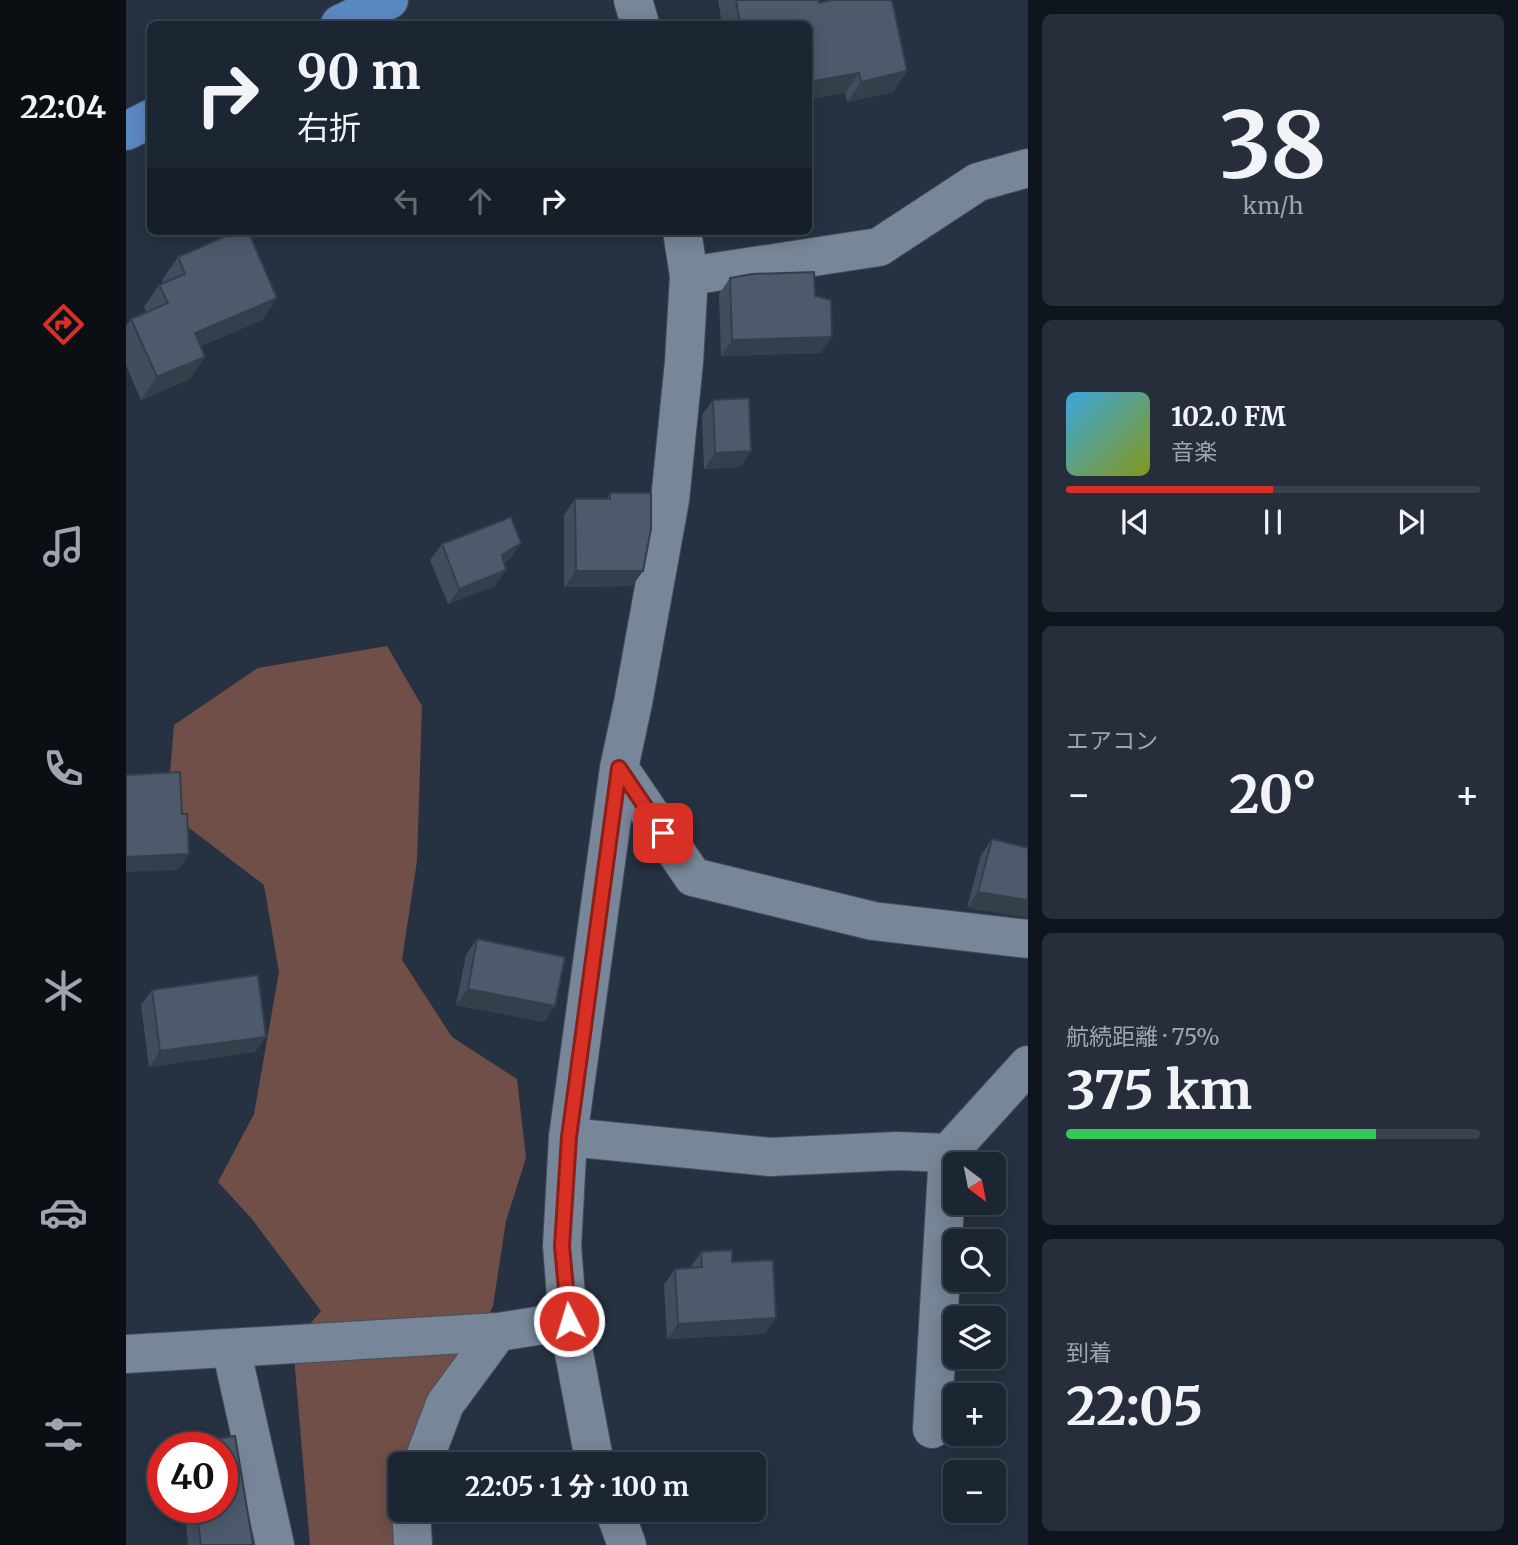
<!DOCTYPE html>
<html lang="ja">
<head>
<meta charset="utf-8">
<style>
	body { margin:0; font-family:Merriweather,"Noto Sans JP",serif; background:#252e3a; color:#f1f3f6; height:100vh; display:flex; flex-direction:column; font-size:26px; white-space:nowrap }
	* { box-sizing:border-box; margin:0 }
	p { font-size:23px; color:#a0a5ac }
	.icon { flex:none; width:38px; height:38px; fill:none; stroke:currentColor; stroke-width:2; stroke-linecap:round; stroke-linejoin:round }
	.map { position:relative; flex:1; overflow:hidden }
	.panel { display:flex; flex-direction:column; gap:14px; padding:14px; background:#0f151c; width:490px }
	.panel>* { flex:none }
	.guide { position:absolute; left:21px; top:21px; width:665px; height:214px; border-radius:10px; box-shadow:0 4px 18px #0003,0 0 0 2px #3a434d; background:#1c2632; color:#f1f3f6; overflow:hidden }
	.needle { width:46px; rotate:148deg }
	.controls { position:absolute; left:817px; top:1152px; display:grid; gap:14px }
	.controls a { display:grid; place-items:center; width:63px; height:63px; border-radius:10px; background:#1c2632; box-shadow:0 4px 18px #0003,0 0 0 2px #3a434d; font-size:35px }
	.speed { position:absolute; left:21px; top:1432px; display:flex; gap:14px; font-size:35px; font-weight:700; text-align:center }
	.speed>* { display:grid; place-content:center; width:91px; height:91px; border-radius:50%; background:#1c2632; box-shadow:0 4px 18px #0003,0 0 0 2px #3a434d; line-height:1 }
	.speed .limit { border:10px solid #d22; background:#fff; color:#111 }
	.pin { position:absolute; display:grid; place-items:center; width:60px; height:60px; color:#fff; margin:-30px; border-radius:14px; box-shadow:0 4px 10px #0006 }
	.me { position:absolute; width:77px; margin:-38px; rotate:355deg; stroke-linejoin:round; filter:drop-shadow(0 0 5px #0008) }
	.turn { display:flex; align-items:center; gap:24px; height:147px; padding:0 35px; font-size:32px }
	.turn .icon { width:91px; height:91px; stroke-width:2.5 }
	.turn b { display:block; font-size:49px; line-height:60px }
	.lanes { display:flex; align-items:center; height:66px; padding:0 35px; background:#0003; justify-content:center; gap:35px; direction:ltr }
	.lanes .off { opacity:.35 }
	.big { font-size:52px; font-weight:700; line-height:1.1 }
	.panel .tile { flex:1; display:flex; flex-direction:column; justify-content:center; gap:10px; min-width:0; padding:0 24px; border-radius:10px; background:#252e3a }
	.panel .dial { align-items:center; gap:0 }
	.dial b { font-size:91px; line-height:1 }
	.song { display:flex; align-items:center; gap:21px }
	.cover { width:84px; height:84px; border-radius:10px; background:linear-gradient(135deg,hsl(200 70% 55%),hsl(70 70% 35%)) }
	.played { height:7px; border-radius:4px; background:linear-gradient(90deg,#d93025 50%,#3a434d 50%) }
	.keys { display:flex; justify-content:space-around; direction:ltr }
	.heat { display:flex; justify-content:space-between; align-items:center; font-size:38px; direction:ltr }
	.charge { height:10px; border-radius:5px; background:linear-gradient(90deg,#34c759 75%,#3a434d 0) }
	.trip { position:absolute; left:262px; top:1452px; width:378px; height:70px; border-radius:10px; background:#1c2632; box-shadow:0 4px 18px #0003,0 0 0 2px #3a434d; font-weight:700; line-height:70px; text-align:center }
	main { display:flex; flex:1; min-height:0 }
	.tabs { display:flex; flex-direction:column; width:126px; justify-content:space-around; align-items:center; background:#0b0f14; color:#a0a5ac }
	.tabs .icon { width:49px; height:49px }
	.tabs .selected { color:#d93025 }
	.tabs b { font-size:32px; color:#f1f3f6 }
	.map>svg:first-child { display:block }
	.forest { fill:#704f48 }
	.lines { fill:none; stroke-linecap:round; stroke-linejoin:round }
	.minor-casing { stroke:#434e5b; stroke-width:40 }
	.major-casing { stroke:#434e5b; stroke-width:40 }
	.minor { stroke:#778698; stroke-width:38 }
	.major { stroke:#5a88c0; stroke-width:38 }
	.wall { fill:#414d5d }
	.shaded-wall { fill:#353f4c }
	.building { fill:#4c5a6c; stroke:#353f4c; stroke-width:2 }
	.route-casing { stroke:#8d1f18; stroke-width:18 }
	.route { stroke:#d93025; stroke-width:12 }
</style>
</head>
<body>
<main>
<nav class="tabs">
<b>22:04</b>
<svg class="icon selected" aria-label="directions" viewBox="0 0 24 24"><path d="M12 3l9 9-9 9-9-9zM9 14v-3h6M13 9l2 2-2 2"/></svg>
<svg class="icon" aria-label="music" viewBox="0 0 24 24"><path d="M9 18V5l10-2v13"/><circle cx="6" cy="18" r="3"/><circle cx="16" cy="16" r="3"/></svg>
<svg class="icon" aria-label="phone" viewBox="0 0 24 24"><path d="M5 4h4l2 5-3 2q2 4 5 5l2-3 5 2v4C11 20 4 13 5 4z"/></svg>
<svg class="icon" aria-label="climate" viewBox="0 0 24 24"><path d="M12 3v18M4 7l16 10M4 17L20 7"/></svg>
<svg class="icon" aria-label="car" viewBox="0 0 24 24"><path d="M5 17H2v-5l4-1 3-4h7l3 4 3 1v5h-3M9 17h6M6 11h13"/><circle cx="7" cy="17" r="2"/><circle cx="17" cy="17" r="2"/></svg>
<svg class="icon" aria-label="filters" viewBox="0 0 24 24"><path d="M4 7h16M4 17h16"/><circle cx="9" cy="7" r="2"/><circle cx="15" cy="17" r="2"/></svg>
</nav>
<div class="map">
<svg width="902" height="1545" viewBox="0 0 902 1545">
	<rect width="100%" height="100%" fill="#263242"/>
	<polygon class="forest" points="261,646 296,706 291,861 276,960 326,1037 391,1079 400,1158 380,1221 367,1306 314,1418 308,1465 275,1465 275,1510 298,1545 184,1545 167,1344 195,1311 126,1219 92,1182 128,1114 153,972 138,885 62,827 44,774 48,725 132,668"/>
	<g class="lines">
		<defs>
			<g id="minor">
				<polyline points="507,0 514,24"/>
				<polyline points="563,276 753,247 852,182 902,168"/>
				<polyline points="493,768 567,877 747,921 902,939"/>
				<polyline points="442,1137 644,1157 771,1151 822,1153 902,1065"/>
				<polyline points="105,1348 149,1545"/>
				<polyline points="0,1354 372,1332 442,1321"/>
				<polyline points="806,1429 822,1153"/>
				<polyline points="296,1465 319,1404 372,1332"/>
				<polyline points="471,1465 467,1454 442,1321 436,1246 442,1137 493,768 507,703 544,500 558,362 563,276 556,231"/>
				<polyline points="285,1510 287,1545"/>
				<polyline points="488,1510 501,1545"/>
			</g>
			<g id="major">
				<polyline points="214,24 263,0"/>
				<polyline points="0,131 24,119"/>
			</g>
		</defs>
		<use href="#minor" class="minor-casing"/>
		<use href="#major" class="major-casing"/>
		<use href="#minor" class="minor"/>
		<use href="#major" class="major"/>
	</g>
	<g class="wall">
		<polygon points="592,0 692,0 693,3 781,71 767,92 721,102 719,93 682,24 596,24"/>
		<polygon points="52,257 151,298 136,320 75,346 64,379 15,400 0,365 0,326 5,319 20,312 18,307 33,285 38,283 36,280"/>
		<polygon points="604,278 689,296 695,353 595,356 593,294"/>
		<polygon points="587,400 625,451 614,467 578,469 576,415"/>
		<polygon points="484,493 517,571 506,586 438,587 438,515 449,499 480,499"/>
		<polygon points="395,543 384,559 378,563 369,586 322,604 304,560 316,544"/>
		<polygon points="866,839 902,848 841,908 855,855"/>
		<polygon points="351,939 429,1006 418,1022 330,1005 340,955"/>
		<polygon points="26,990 140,1037 129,1052 23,1067 15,1005"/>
		<polygon points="575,1252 606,1262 639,1334 541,1339 538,1285 549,1269 564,1268"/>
		<polygon points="109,1436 127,1545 62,1545 58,1507 96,1507 96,1447 61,1447 63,1443"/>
	</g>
	<g class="shaded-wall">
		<polygon points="781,71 767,92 721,102 735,82"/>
		<polygon points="733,73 719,93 682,100 682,82"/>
		<polygon points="151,298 136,320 53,355 69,333"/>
		<polygon points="706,337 695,353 595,356 606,340"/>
		<polygon points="79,357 64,379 15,400 31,377"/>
		<polygon points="625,451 614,467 578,469 589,453"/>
		<polygon points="395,543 384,559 365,571 376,555"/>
		<polygon points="380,570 369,586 322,604 333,589"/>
		<polygon points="450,571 517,571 506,586 438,587"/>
		<polygon points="63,854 52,870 0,872 0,857"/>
		<polygon points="852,892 902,900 902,918 841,908"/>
		<polygon points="342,989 429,1006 418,1022 330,1005"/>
		<polygon points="140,1037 129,1052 23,1067 34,1051"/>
		<polygon points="650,1318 639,1334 541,1339 552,1324"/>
	</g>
	<g class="building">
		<polygon points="610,0 692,0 693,3 705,0 766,0 781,71 735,82 733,73 682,82 682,24 614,24"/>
		<polygon points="112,231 122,231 151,298 69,333 79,357 31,377 5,319 42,303 33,285 59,274 52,257"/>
		<polygon points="688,272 689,296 705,300 706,337 606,340 604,278 626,274"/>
		<polygon points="623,398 625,451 589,453 587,400"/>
		<polygon points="484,493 525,493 525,529 517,571 450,571 449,499 484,499"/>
		<polygon points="385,517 395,543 376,555 380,570 333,589 316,544"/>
		<polygon points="54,772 56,814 61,814 63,854 0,857 0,775"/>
		<polygon points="866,839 902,848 902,900 852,892"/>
		<polygon points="351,939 439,957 429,1006 342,989"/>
		<polygon points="132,975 140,1037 34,1051 26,990"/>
		<polygon points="606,1250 606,1262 647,1260 650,1318 552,1324 549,1269 576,1267 575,1252"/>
		<polygon points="109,1436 127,1545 75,1545 70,1507 96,1507 96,1447 64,1447 63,1443"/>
	</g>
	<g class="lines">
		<defs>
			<polyline id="route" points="443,1321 436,1246 443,1137 493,768 537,833"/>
		</defs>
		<use href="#route" class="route-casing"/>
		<use href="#route" class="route"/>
	</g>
</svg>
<div class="controls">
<a><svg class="needle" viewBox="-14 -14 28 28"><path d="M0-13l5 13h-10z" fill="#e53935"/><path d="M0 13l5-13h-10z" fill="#a0a5ac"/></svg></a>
<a><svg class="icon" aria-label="search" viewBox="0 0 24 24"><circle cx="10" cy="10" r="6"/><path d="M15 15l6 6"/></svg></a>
<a><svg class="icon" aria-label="layers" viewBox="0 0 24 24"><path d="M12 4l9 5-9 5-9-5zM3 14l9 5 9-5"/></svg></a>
<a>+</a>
<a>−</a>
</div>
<div class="speed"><div class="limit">40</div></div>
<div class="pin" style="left:537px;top:833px;background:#d93025"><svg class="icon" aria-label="arrive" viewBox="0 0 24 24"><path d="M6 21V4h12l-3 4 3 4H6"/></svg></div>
<svg class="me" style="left:443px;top:1321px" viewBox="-20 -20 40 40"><circle r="17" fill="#d93025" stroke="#fff" stroke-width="3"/><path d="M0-11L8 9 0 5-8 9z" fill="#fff"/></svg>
<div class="trip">22:05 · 1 分 · 100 m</div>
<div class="guide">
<div class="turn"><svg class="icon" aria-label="right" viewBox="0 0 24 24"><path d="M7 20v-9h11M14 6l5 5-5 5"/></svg><div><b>90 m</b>右折</div></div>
<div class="lanes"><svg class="icon off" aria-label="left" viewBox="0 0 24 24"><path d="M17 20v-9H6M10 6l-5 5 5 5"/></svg><svg class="icon off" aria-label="ahead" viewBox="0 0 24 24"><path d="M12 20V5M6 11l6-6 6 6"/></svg><svg class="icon" aria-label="right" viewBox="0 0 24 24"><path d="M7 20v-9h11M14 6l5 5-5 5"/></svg></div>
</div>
</div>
<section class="panel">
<div class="tile dial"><b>38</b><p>km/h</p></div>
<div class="tile">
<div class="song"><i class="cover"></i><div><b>102.0 FM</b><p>音楽</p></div></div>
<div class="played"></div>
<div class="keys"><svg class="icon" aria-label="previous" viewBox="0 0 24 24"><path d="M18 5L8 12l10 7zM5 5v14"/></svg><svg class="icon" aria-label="pause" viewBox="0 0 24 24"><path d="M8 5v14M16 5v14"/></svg><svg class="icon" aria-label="next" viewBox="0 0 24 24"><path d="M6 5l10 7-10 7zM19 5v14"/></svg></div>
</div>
<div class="tile"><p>エアコン</p>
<div class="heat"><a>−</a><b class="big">20°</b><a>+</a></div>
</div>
<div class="tile"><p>航続距離 · 75%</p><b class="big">375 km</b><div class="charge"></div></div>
<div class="tile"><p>到着</p><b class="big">22:05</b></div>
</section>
</main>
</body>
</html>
